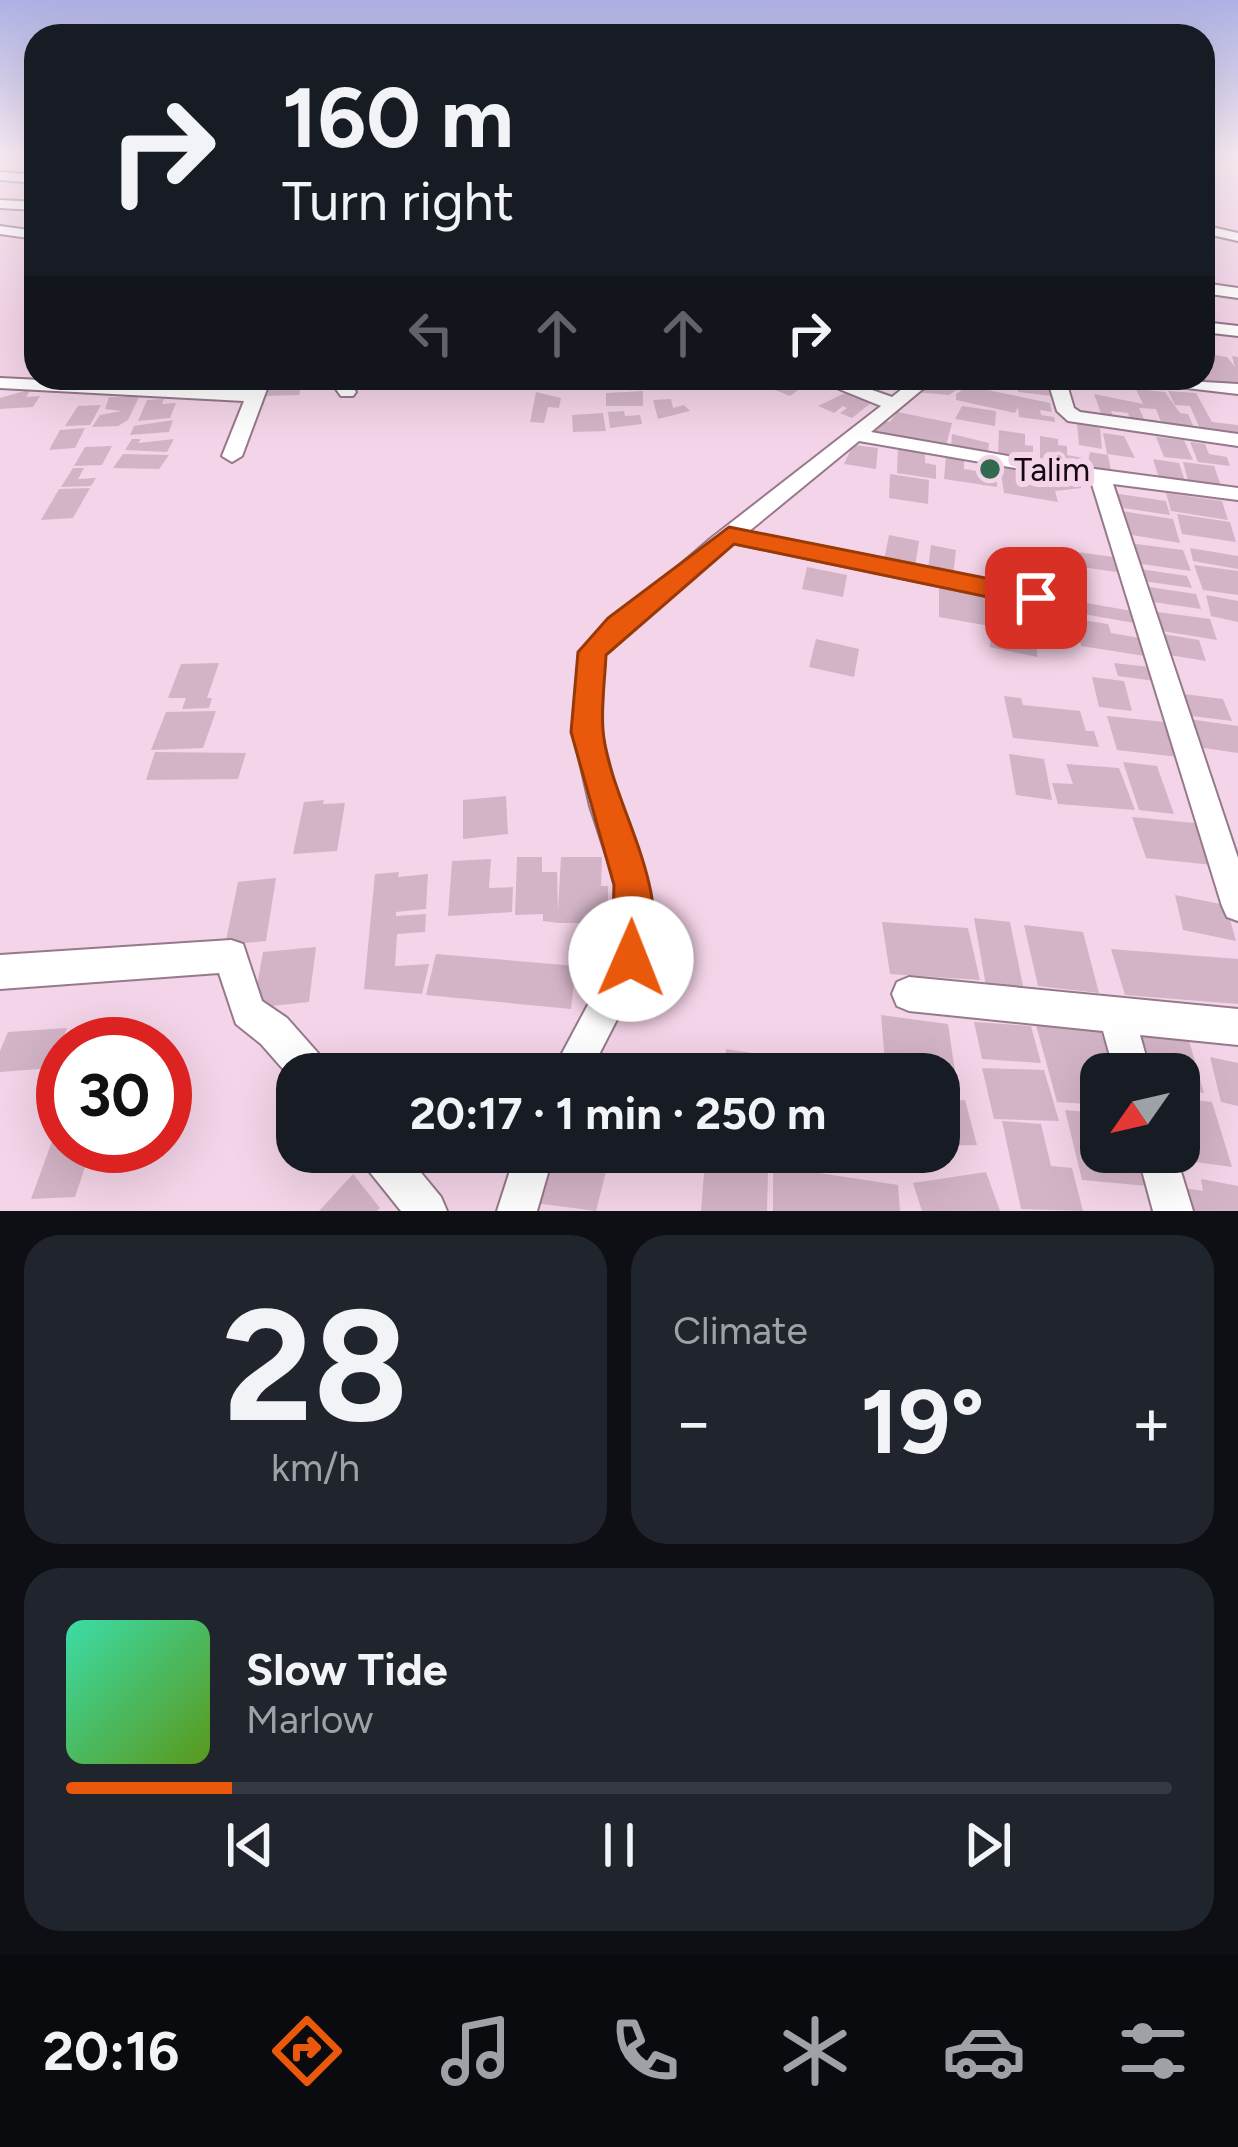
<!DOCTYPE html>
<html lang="en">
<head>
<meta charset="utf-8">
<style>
	body { margin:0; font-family:Figtree,sans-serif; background:#20242c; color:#f1f3f6; height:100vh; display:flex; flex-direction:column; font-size:45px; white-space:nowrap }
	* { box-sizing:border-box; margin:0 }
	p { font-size:39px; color:#9ea1a6 }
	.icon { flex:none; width:66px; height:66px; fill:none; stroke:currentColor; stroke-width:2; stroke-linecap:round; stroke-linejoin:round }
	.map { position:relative; height:1211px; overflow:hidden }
	.side { display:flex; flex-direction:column; gap:24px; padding:24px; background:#0d0f14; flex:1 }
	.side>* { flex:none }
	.guide { position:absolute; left:24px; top:24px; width:1191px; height:366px; border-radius:36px; box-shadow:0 12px 48px #0002; background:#171b24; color:#f1f3f6; overflow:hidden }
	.needle { width:78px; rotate:236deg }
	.controls { position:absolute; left:1080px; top:1053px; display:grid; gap:24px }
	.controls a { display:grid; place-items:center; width:120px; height:120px; border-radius:24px; background:#171b24; box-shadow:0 12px 48px #0002; font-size:60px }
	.speed { position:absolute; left:36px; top:1017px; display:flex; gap:24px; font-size:60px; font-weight:700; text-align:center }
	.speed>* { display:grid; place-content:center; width:156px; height:156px; border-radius:50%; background:#171b24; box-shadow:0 12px 48px #0002; line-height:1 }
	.speed .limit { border:18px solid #d22; background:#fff; color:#111 }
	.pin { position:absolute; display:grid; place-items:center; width:102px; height:102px; color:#fff; margin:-51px; border-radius:24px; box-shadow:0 6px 18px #0006 }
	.me { position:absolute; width:132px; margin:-66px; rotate:1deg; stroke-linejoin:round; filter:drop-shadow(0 0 9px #0008) }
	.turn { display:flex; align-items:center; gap:42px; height:252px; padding:0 60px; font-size:54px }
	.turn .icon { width:156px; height:156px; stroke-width:2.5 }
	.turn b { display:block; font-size:84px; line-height:102px }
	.lanes { display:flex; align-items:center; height:114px; padding:0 60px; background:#0003; justify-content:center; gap:60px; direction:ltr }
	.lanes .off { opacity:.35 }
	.big { font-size:90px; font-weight:700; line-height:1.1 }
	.side .tile { flex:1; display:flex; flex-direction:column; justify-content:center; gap:18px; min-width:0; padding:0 42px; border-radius:36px; background:#20242c }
	.side .dial { align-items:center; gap:0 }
	.dial b { font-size:156px; line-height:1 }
	.song { display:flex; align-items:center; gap:36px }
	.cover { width:144px; height:144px; border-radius:18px; background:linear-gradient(135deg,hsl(160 70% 55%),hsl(90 70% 35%)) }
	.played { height:12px; border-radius:6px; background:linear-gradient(90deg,#ea580c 15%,#363941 15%) }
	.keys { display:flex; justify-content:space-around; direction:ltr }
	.heat { display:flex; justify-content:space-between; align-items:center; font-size:66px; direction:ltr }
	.side .tiles { flex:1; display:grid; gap:24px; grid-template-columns:1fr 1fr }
	.tile:last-child { grid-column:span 2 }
	.trip { position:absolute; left:276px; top:1053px; width:684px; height:120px; border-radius:36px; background:#171b24; box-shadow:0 12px 48px #0002; font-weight:700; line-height:120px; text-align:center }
	.menu { display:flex; height:192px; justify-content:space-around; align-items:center; background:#090b0e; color:#9ea1a6 }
	.menu .icon { width:84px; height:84px }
	.menu .selected { color:#ea580c }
	.menu b { font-size:54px; color:#f1f3f6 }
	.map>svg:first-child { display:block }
	.building { fill:#d3b4c7 }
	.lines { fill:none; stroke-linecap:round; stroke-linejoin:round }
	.minor-casing { stroke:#96798b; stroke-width:4 }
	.minor { fill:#fff; fill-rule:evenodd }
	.route { fill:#ea580c; stroke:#983908; stroke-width:3 }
	.poi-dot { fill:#316951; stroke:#f4d4e8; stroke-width:4.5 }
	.labels { text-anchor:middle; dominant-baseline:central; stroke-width:12; stroke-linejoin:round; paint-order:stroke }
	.poi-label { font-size:33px; fill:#140910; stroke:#f4d4e8; text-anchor:start }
</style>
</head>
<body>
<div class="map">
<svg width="1238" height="1211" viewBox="0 0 1238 1211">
	<rect width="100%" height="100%" fill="#f4d4e8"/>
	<g class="building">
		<polygon points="1203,353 1227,357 1235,367 1232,356 1238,357 1238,387 1193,381 1203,378"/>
		<polygon points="745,378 787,378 805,385 790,396"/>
		<polygon points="938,378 950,378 969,382 949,395 914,392"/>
		<polygon points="1016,379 1037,381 1038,388 1050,389 1052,396 1018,392"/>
		<polygon points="302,385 299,395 260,396 264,386"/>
		<polygon points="968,386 1050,403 1052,412 1040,410 1041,415 1054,417 1055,422 1019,417 1018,407 1015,413 956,400 956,394"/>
		<polygon points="31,389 26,397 40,396 33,407 0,409 0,398"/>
		<polygon points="1136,389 1165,392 1180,413 1188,414 1195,430 1163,427 1156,409 1139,408 1144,419 1157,420 1159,426 1131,422 1128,413 1111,411 1115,421 1103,419 1094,394 1143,404"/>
		<polygon points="643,391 643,406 606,406 606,393"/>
		<polygon points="1168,391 1196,393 1212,422 1238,425 1238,436 1201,431 1190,406 1175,405"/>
		<polygon points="536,392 561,398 559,408 548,407 544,423 530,422"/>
		<polygon points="845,393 871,403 852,418 840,413 847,408 843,406 834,413 818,406"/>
		<polygon points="109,397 139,397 128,420 118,426 92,427 100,415 121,411 105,409"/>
		<polygon points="164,399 162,404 176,403 170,418 138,421 147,400"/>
		<polygon points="671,399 673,408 684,405 690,411 658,419 653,400"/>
		<polygon points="101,405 90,425 65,426 78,406"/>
		<polygon points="962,406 996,411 995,426 955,419"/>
		<polygon points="624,411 625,416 640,415 642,424 610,428 608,412"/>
		<polygon points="897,412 952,423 946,446 868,434 879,420 890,422"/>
		<polygon points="603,413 606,431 573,432 572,415"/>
		<polygon points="173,420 169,432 130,435 134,426"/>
		<polygon points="1077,424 1100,428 1102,449 1079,445"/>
		<polygon points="85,428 75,448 49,450 60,430"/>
		<polygon points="999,430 1025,434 1025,445 1033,446 1033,459 998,453"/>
		<polygon points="1103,433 1124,436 1135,458 1107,454"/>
		<polygon points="952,434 989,443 988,454 951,448"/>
		<polygon points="1040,436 1058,439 1058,445 1067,446 1067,455 1083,458 1082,470 1040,464"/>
		<polygon points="1156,437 1184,440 1193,460 1164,457"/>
		<polygon points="132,439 141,439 138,443 174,439 167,452 125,450"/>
		<polygon points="1190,442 1205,444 1209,454 1227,457 1230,466 1198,462"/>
		<polygon points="853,445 878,448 876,469 844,464"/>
		<polygon points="112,446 102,465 74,466 85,447"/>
		<polygon points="898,447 925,451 925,463 936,465 936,479 897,473"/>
		<polygon points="1090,452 1108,455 1111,471 1087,467"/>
		<polygon points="123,454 169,455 159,469 113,468"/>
		<polygon points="946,456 964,459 964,469 997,474 997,487 944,479"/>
		<polygon points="1153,459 1179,463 1185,481 1159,478"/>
		<polygon points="1183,462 1214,466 1222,489 1189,484"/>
		<polygon points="1000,467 1078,474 1081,488 1055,491 1058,502 1004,493"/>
		<polygon points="73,468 84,468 78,479 96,478 91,486 61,487"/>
		<polygon points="890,474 929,480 928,504 889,498"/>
		<polygon points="90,488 73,518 41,520 59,489"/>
		<polygon points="1113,493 1166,501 1170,515 1116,507"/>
		<polygon points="1166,493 1222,501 1228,520 1171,511"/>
		<polygon points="1121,511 1173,519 1180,543 1126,534"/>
		<polygon points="1177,514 1230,522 1236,542 1182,534"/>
		<polygon points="889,535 919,541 915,567 884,560"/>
		<polygon points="1128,543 1183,550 1191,571 1134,563"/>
		<polygon points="931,545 956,550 953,576 928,570"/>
		<polygon points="1190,548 1238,556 1238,569 1193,561"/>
		<polygon points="1070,551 1113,557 1117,572 1073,566"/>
		<polygon points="1194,565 1238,571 1238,595 1203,590"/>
		<polygon points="807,567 847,575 843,597 802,589"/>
		<polygon points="1140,569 1187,576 1192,588 1143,581"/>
		<polygon points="1142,586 1196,594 1201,609 1146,601"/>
		<polygon points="939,588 994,598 995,627 939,617"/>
		<polygon points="1206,595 1238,601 1238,622 1211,616"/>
		<polygon points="1075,601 1132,611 1135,623 1077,613"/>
		<polygon points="1150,611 1210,619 1217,640 1156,630"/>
		<polygon points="1076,619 1108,624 1111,633 1140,638 1145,656 1081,646"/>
		<polygon points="991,628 1037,637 1037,657 990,647"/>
		<polygon points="1157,633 1199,640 1206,661 1163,654"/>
		<polygon points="816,639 859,649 854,677 809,667"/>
		<polygon points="219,663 207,698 212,698 209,708 182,709 186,698 168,698 181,664"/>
		<polygon points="1114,663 1150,667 1155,681 1118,676"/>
		<polygon points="1092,677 1124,681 1132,711 1099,707"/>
		<polygon points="1184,694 1223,699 1232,721 1192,716"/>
		<polygon points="1004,696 1021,698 1023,705 1080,711 1086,731 1094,731 1099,747 1013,738"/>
		<polygon points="216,711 203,748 151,750 166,712"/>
		<polygon points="1107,716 1174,723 1187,758 1117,750"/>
		<polygon points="1188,719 1238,726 1238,753 1197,747"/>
		<polygon points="155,752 246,753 238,779 146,780"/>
		<polygon points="1009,754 1044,759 1052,800 1016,795"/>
		<polygon points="1123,762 1157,766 1174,814 1139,810"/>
		<polygon points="1066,764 1119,768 1135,810 1058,804 1052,783 1073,784"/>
		<polygon points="506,796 508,834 463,839 463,800"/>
		<polygon points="324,800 323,804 345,803 337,851 293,854 304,802"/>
		<polygon points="1132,817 1205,824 1222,866 1146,858"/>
		<polygon points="517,857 542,857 542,872 557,872 558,911 561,857 602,857 601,886 608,886 608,923 558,923 543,921 543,914 515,915"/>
		<polygon points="491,859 489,888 513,887 512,912 448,916 452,861"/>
		<polygon points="399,872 398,877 428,874 426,909 396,912 396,916 426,914 425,932 397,934 395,966 429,964 422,994 364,989 375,874"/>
		<polygon points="276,878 266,941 225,945 238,882"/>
		<polygon points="1175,895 1226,905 1236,941 1183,930"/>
		<polygon points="974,918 1010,922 1024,991 986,986"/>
		<polygon points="882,922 968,928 980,980 890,974"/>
		<polygon points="1024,925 1083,932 1099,993 1038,986"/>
		<polygon points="316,947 309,1002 253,1008 263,952"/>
		<polygon points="1111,949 1238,959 1238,1004 1125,995"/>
		<polygon points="436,954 576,966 571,1009 426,995"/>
		<polygon points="881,1015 948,1024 957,1085 939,1083 939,1074 886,1074"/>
		<polygon points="974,1022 1031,1026 1041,1063 982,1059"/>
		<polygon points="1036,1025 1100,1029 1114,1074 1101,1074 1101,1105 1057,1102"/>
		<polygon points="67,1028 53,1068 0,1072 0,1051 8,1032"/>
		<polygon points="1130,1028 1188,1037 1204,1093 1179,1089 1179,1074 1141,1074"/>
		<polygon points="726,1049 791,1059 791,1074 725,1074"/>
		<polygon points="1210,1057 1238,1063 1238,1106 1221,1102"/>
		<polygon points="982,1068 1044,1070 1059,1121 994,1119"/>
		<polygon points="1179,1098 1212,1102 1232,1167 1165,1158 1163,1152 1179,1152"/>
		<polygon points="965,1100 977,1145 939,1146 939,1101"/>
		<polygon points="1065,1110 1101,1113 1101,1152 1138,1152 1148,1186 1082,1180"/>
		<polygon points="63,1111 63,1146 92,1146 75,1197 31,1199"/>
		<polygon points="1002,1121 1041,1124 1051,1166 1072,1168 1083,1211 1021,1209"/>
		<polygon points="553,1152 611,1152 596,1211 535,1203"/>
		<polygon points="705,1160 768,1172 767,1211 701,1211"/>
		<polygon points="773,1166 898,1185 900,1211 773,1211"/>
		<polygon points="986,1172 1000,1211 922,1211 913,1183"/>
		<polygon points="353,1174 380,1208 377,1211 319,1211"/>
		<polygon points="1201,1179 1238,1186 1238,1211 1184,1211 1178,1187 1203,1191"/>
	</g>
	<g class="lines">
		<defs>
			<g id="minor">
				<polygon points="0,172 36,175 36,183 0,180"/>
				<polygon points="0,200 36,202 36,210 0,208"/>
				<polygon points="1203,225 1238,233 1238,241 1203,233"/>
				<polygon points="0,226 36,231 36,239 0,234"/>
				<polygon points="1203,283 1238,288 1238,298 1203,293"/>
				<polygon points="1203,322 1238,326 1238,336 1203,332"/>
				<polygon points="0,378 248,390 253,378 271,378 242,456 232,462 222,456 244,401 0,388"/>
				<polygon points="328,378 346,378 356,392 353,396 341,396"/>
				<polygon points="812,378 838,378 892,397 916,378 936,378 871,432 1042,462 1238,488 1238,500 1113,484 1238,858 1238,921 1227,917 1222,906 1091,481 859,441 748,532 1044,592 1051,623 1039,632 1030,629 1025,604 733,543 604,655 601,732 620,806 648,885 648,959 589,1074 551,1074 614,956 616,885 590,806 573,732 579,652 710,539 881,406"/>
				<polygon points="1047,378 1065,378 1074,408 1080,412 1238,434 1238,446 1068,421 1057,411"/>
				<polygon points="1135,378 1238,384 1238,394 1144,383"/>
				<polygon points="231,940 243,944 262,1001 287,1018 325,1061 330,1074 297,1074 297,1085 261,1044 236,1024 219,973 0,989 0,955"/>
				<polygon points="909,977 1238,1009 1238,1045 1140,1035 1151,1074 1115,1074 1103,1031 909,1011 897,1006 892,994 897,982"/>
				<polygon points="360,1152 404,1152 441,1197 447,1211 401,1211 365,1166"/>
				<polygon points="516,1152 554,1152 537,1211 497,1211"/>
				<polygon points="1137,1152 1175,1152 1193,1211 1153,1211"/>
			</g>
		</defs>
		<use href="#minor" class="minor-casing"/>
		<use href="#minor" class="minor"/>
	</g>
	<linearGradient id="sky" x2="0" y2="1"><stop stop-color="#adb0e3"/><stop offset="0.48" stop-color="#faecf5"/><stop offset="1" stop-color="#faecf5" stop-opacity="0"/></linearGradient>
	<rect width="1238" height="322" fill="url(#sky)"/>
	<path class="route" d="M 729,527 L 1036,588 L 1050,598 L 1036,607 L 734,544 L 606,655 C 605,679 601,705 603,730 C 609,803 679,893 645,972 L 631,978 L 618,972 L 612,959 L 614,885 L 571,732 L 578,652 L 608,618 Z"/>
	<circle class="poi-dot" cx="990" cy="469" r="12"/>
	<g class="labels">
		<g class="poi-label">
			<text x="1014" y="469">Talim</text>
		</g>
	</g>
</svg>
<div class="controls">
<a><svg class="needle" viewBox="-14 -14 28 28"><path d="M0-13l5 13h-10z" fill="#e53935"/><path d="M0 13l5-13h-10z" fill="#9ea1a6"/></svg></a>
</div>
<div class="speed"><div class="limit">30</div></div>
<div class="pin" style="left:1036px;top:598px;background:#d93025"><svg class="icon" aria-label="arrive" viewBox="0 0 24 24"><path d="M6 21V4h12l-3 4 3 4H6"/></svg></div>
<svg class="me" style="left:631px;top:959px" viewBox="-20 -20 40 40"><circle r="19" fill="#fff"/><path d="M0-13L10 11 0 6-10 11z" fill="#ea580c"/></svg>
<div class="trip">20:17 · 1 min · 250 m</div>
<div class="guide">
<div class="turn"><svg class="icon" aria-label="right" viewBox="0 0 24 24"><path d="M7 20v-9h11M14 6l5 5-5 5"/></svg><div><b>160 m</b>Turn right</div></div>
<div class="lanes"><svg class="icon off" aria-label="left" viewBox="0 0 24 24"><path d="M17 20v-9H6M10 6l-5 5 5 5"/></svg><svg class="icon off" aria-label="ahead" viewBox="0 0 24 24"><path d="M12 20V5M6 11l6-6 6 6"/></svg><svg class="icon off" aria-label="ahead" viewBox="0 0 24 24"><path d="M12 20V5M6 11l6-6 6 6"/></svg><svg class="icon" aria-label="right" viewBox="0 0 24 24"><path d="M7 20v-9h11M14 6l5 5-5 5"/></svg></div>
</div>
</div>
<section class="side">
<div class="tiles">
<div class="tile dial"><b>28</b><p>km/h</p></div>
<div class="tile"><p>Climate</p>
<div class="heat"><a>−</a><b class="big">19°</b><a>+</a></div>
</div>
<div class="tile">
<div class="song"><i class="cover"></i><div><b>Slow Tide</b><p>Marlow</p></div></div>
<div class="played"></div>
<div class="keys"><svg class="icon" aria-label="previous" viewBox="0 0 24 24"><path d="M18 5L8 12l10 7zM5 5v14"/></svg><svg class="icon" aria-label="pause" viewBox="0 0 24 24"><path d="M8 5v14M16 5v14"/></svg><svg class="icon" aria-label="next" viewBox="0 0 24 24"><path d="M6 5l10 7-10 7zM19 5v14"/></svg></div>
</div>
</div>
</section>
<nav class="menu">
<b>20:16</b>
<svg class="icon selected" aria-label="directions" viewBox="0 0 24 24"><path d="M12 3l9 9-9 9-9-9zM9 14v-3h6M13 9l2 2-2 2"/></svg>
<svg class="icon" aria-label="music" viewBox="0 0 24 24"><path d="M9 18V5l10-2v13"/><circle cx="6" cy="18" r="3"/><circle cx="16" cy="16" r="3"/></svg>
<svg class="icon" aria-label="phone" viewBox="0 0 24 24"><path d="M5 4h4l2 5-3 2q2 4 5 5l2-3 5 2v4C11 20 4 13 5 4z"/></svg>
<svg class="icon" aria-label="climate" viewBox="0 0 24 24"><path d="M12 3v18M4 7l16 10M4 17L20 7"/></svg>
<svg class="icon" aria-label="car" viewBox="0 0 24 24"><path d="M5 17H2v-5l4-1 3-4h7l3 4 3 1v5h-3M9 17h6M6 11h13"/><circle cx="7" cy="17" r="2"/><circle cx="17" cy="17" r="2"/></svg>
<svg class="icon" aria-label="filters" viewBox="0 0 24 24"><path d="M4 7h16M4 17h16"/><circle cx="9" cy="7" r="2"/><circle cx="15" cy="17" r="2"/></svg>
</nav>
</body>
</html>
